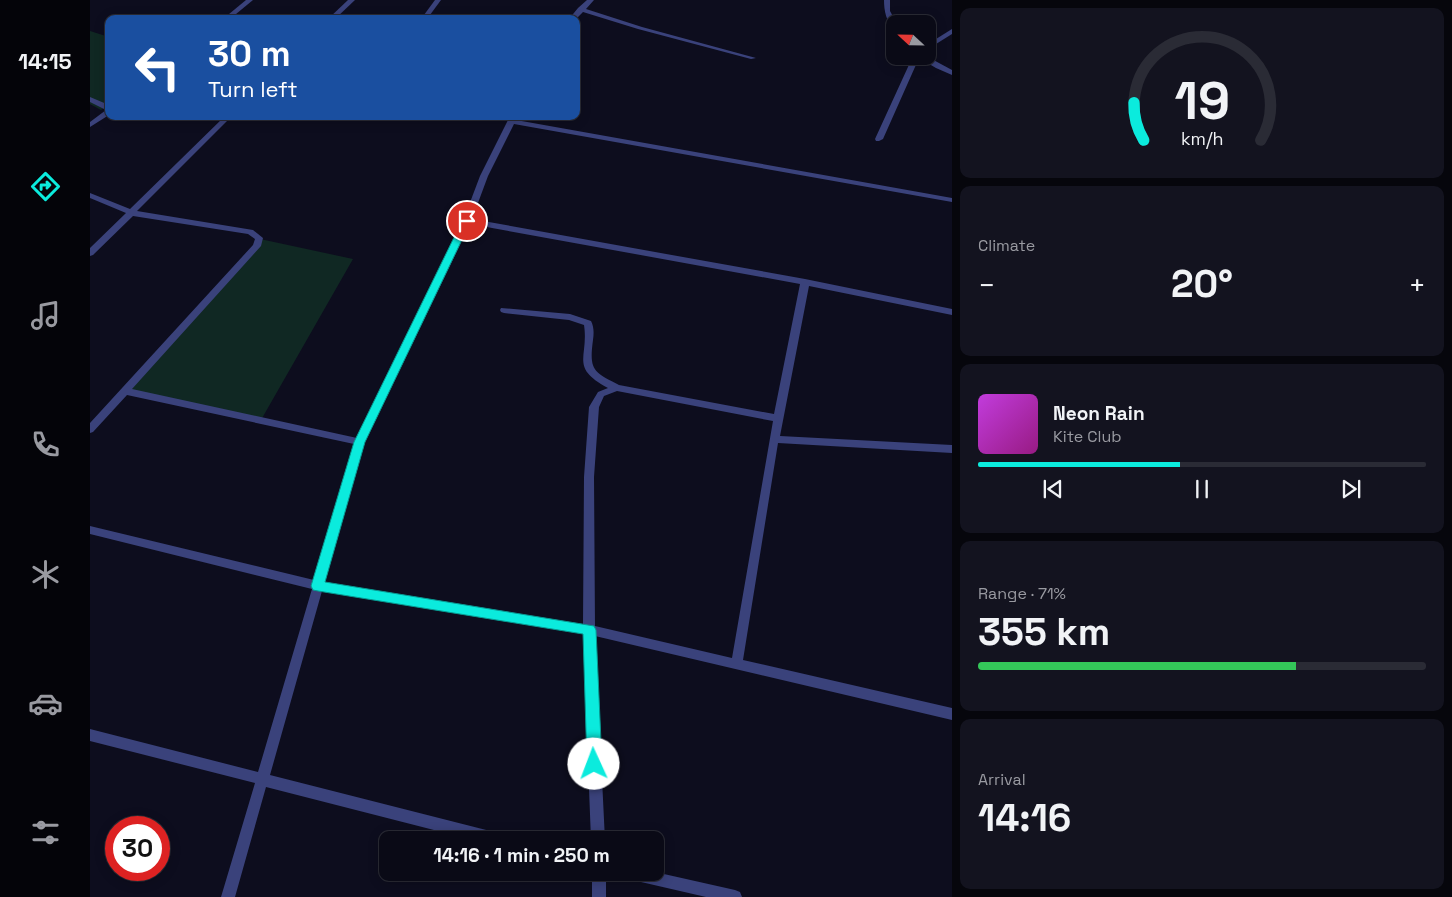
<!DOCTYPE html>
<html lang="en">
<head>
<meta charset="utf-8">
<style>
	body { margin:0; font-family:"Space Grotesk",sans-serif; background:#13131f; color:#f1f3f6; height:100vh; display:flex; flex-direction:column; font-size:19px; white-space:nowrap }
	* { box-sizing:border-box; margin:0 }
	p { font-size:16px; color:#999aa1 }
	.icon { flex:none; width:28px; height:28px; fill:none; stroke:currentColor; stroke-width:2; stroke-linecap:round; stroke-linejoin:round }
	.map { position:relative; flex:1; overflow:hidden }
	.details { display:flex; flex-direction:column; gap:8px; padding:8px; background:#06060c; width:500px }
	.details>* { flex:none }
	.guide { position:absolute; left:15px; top:15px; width:475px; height:105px; border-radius:10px; box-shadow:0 2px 12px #0003,0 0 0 1px #2a2b35; background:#1a4fa0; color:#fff; overflow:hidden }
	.needle { width:32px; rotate:292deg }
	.fabs { position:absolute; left:796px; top:15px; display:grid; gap:10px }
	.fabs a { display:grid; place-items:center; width:50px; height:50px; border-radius:10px; background:#0a0a16; box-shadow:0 2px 12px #0003,0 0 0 1px #2a2b35; font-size:25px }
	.speed { position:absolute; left:15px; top:816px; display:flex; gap:10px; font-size:25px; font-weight:700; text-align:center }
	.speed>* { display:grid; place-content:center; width:65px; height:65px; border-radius:50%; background:#0a0a16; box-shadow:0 2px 12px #0003,0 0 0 1px #2a2b35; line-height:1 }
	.speed .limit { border:8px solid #d22; background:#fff; color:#111 }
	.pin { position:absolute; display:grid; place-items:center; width:42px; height:42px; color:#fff; margin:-21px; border:2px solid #fff; border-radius:50%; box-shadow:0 1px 5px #0007 }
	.me { position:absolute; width:55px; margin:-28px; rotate:358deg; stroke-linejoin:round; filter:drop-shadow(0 0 4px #0008) }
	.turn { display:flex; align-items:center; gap:18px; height:105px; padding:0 20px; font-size:22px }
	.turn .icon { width:65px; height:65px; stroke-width:2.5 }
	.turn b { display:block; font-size:35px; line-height:42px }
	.big { font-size:38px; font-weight:700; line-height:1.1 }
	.details .tile { flex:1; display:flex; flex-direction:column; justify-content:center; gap:8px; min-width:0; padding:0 18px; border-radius:10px; background:#13131f }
	.details .dial { align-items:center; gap:0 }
	.dial svg { height:130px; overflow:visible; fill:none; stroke:#2a2b35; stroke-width:7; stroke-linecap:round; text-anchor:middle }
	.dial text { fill:#f1f3f6; stroke:none }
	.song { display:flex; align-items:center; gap:15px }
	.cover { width:60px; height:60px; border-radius:8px; background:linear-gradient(135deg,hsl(290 70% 55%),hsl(310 70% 35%)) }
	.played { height:5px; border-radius:2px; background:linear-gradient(90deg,#0bebdd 45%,#2a2b35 45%) }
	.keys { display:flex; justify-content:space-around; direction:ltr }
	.heat { display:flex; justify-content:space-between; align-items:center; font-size:28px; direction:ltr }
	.charge { height:8px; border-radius:4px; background:linear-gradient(90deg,#34c759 71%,#2a2b35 0) }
	.trip { position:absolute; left:289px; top:831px; width:285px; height:50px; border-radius:10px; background:#0a0a16; box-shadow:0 2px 12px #0003,0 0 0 1px #2a2b35; font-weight:700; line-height:50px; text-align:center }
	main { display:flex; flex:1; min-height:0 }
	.menu { display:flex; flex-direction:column; width:90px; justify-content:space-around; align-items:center; background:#040409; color:#999aa1 }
	.menu .icon { width:35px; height:35px }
	.menu .current { color:#0bebdd }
	.menu b { font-size:22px; color:#f1f3f6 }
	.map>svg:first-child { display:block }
	.green { fill:#102823 }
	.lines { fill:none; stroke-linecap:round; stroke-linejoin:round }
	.minor { fill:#3a427b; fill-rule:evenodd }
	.route { fill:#0bebdd; stroke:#079990 }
</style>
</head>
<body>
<main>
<nav class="menu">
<b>14:15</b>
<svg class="icon current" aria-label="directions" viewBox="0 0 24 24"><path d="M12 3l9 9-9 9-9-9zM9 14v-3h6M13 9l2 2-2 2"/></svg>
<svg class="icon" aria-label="music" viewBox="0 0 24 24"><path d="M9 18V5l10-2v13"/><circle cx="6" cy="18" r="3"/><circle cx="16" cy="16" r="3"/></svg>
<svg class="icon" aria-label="phone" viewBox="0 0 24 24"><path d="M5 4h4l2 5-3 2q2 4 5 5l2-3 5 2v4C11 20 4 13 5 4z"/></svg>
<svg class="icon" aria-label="climate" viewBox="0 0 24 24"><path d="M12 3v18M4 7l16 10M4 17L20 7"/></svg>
<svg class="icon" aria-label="car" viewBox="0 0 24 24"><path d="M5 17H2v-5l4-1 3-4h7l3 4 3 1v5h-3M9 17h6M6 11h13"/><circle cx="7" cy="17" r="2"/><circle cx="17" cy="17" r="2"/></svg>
<svg class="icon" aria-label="filters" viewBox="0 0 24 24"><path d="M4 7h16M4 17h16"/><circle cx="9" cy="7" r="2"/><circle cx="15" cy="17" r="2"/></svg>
</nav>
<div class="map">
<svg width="862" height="897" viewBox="0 0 862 897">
	<rect width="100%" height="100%" fill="#0d0d1e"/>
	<g class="green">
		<polygon points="0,31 19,37 19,104 11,110 0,104"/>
		<polygon points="170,239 263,259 171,420 36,391"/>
	</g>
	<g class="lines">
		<g class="minor">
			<polygon points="156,0 163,0 140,19 133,19"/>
			<polygon points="258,0 265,0 245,19 238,19"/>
			<polygon points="345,0 351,0 337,19 331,19"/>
			<polygon points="497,0 504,0 496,9 552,27 666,58 661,59 548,29 493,12 486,19 479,19 488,8"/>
			<path d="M 794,0 L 800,0 L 800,11 L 807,24 L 805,24 L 805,29 C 796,23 794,10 794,0 Z"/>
			<polygon points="862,29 862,34 838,49 838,44"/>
			<polygon points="823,56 836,56 862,70 862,75 846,68 829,58 793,139 789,141 786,141 785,139"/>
			<polygon points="0,97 19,105 19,115 0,127 0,122 16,110 0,102"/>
			<path d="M 135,116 L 142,116 L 47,211 L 163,230 L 173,238 L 171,246 L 42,389 L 267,438 L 373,221 L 390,176 L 420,116 L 428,116 L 426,120 L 862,198 L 862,202 L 424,124 L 398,176 L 382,219 L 715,279 L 862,309 L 862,315 L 719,286 L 690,436 L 862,445 L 862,453 L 688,443 L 653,660 L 862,708 L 862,720 L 505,636 L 515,840 L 501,840 L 493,634 L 232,591 L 180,775 L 408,833 L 413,835 L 415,840 L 383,840 L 176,787 L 145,897 L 131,897 L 165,783 L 0,741 L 0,729 L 168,772 L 222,589 L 0,534 L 0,526 L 224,580 L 264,444 L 37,395 L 3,432 L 0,433 L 0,423 L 163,245 L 165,239 L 158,234 L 43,216 L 3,255 L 0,256 L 0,248 L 36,213 L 0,198 L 0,193 L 40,209 ZM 380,224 L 710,284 L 684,414 L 529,385 C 503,372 499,370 503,340 C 504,333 504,327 501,321 L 480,314 L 411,308 L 410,310 L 411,312 L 414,313 L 479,320 L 494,325 C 499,358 479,367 518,388 L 508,392 L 499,407 L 494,477 L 493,624 L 235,582 L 275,442 ZM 527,391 L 683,421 L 642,658 L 505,626 L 504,477 L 509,407 L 514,396 Z"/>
			<rect x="502" y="872" width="14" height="25"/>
			<polygon points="531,872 565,872 645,890 650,892 652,897 616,897 538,879 533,877"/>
		</g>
	</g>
	<polygon class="route" points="377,218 381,221 275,442 235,582 504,626 506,630 512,764 509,768 504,770 499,768 497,764 493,634 228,591 223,590 221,586 264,442 372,221"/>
</svg>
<div class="fabs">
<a><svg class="needle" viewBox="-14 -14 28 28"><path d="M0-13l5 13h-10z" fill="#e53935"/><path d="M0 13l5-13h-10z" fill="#999aa1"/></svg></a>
</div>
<div class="speed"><div class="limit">30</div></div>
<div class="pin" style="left:377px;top:221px;background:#d93025"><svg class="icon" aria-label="arrive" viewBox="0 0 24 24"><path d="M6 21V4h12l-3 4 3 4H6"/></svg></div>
<svg class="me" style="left:504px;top:764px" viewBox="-20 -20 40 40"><circle r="19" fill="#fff"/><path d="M0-13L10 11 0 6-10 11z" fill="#0bebdd"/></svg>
<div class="trip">14:16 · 1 min · 250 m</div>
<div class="guide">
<div class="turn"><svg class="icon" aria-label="left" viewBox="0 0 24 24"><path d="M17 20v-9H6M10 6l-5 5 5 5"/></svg><div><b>30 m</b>Turn left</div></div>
</div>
</div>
<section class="details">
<div class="tile dial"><svg viewBox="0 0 100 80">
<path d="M14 69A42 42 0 1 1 86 69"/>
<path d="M14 69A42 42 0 0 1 8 46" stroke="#0bebdd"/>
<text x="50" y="56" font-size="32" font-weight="700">19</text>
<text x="50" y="72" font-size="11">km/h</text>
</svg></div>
<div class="tile"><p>Climate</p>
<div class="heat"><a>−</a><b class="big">20°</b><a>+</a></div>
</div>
<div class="tile">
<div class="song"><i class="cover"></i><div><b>Neon Rain</b><p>Kite Club</p></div></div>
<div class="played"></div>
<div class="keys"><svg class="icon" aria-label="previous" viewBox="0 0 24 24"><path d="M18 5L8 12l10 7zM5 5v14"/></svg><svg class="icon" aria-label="pause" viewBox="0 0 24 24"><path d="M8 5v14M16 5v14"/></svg><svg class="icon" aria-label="next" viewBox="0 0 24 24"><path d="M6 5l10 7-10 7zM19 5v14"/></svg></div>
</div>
<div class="tile"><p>Range · 71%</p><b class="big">355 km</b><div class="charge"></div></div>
<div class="tile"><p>Arrival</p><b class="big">14:16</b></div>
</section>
</main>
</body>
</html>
